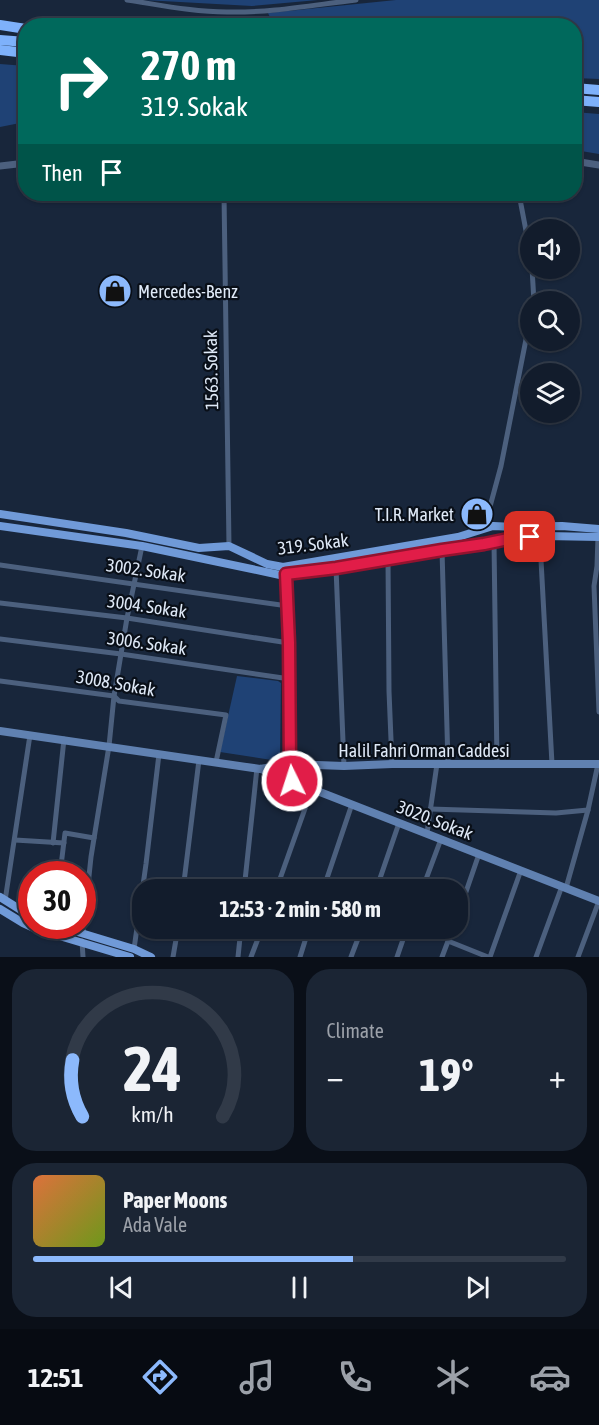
<!DOCTYPE html>
<html lang="en">
<head>
<meta charset="utf-8">
<style>
	body { margin:0; font-family:"Asap Condensed",sans-serif; background:#1b2534; color:#f1f3f6; height:100vh; display:flex; flex-direction:column; font-size:22px; white-space:nowrap }
	* { box-sizing:border-box; margin:0 }
	p { font-size:20px; color:#9ca1a9 }
	.icon { flex:none; width:33px; height:33px; fill:none; stroke:currentColor; stroke-width:2; stroke-linecap:round; stroke-linejoin:round }
	.map { position:relative; height:957px; overflow:hidden }
	.sheet { display:flex; flex-direction:column; gap:12px; padding:12px; background:#0a0f18; flex:1 }
	.sheet>* { flex:none }
	.guide { position:absolute; left:18px; top:18px; width:564px; height:183px; border-radius:24px; box-shadow:0 2px 4px #0004,0 0 0 2px #313a48; background:#00695c; color:#fff; overflow:hidden }
	.controls { position:absolute; left:520px; top:219px; display:grid; gap:12px }
	.controls a { display:grid; place-items:center; width:60px; height:60px; border-radius:50%; background:#121c2c; box-shadow:0 2px 4px #0004,0 0 0 2px #313a48; font-size:30px }
	.speed { position:absolute; left:18px; top:861px; display:flex; gap:12px; font-size:30px; font-weight:700; text-align:center }
	.speed>* { display:grid; place-content:center; width:78px; height:78px; border-radius:50%; background:#121c2c; box-shadow:0 2px 4px #0004,0 0 0 2px #313a48; line-height:1 }
	.speed .limit { border:9px solid #d22; background:#fff; color:#111 }
	.pin { position:absolute; display:grid; place-items:center; width:51px; height:51px; color:#fff; margin:-26px; border-radius:12px; box-shadow:0 3px 9px #0006 }
	.me { position:absolute; width:66px; margin:-33px; rotate:356deg; stroke-linejoin:round; filter:drop-shadow(0 0 4px #0008) }
	.turn { display:flex; align-items:center; gap:21px; height:126px; padding:0 24px; font-size:27px }
	.turn .icon { width:78px; height:78px; stroke-width:2.5 }
	.turn b { display:block; font-size:42px; line-height:51px }
	.then { display:flex; align-items:center; height:57px; padding:0 24px; background:#0003; gap:12px; font-size:22px }
	.big { font-size:45px; font-weight:700; line-height:1.1 }
	.sheet .tile { flex:1; display:flex; flex-direction:column; justify-content:center; gap:9px; min-width:0; padding:0 21px; border-radius:24px; background:#1b2534 }
	.sheet .dial { align-items:center; gap:0 }
	.dial svg { height:156px; overflow:visible; fill:none; stroke:#313a48; stroke-width:7; stroke-linecap:round; text-anchor:middle }
	.dial text { fill:#f1f3f6; stroke:none }
	.song { display:flex; align-items:center; gap:18px }
	.cover { width:72px; height:72px; border-radius:9px; background:linear-gradient(135deg,hsl(20 70% 55%),hsl(80 70% 35%)) }
	.played { height:6px; border-radius:3px; background:linear-gradient(90deg,#8cb9fc 60%,#313a48 60%) }
	.keys { display:flex; justify-content:space-around; direction:ltr }
	.heat { display:flex; justify-content:space-between; align-items:center; font-size:33px; direction:ltr }
	.sheet .tiles { flex:1; display:grid; gap:12px; grid-template-columns:1fr 1fr }
	.tile:last-child { grid-column:span 2 }
	.trip { position:absolute; left:132px; top:879px; width:336px; height:60px; border-radius:24px; background:#121c2c; box-shadow:0 2px 4px #0004,0 0 0 2px #313a48; font-weight:700; line-height:60px; text-align:center }
	.tabs { display:flex; height:96px; justify-content:space-around; align-items:center; background:#070b12; color:#9ca1a9 }
	.tabs .icon { width:42px; height:42px }
	.tabs .selected { color:#8cb9fc }
	.tabs b { font-size:27px; color:#f1f3f6 }
	.map>svg:first-child { display:block }
	.green { fill:#1f4275 }
	.lines { fill:none; stroke-linecap:round; stroke-linejoin:round }
	.minor { stroke:#4c607e; stroke-width:5 }
	.tertiary { stroke:#4c607e; stroke-width:7 }
	.secondary { stroke:#6081b1; stroke-width:8 }
	.primary { stroke:#709ad8; stroke-width:8 }
	.motorway { stroke:#7eb1fb; stroke-width:10 }
	.route-casing { stroke:#92132f; stroke-width:15 }
	.route { stroke:#e11d48; stroke-width:10 }
	.labels { text-anchor:middle; dominant-baseline:central; stroke-width:4.5; stroke-linejoin:round; paint-order:stroke }
	.poi-label { font-size:18px; fill:#dfe9f7; stroke:#090f18; text-anchor:start }
	.street-label { font-size:18px; fill:#dfe9f7; stroke:#090f18 }
</style>
</head>
<body>
<div class="map">
<svg width="599" height="957" viewBox="0 0 599 957">
	<rect width="100%" height="100%" fill="#18263b"/>
	<g class="green">
		<polygon points="144,0 318,0 252,6"/>
		<polygon points="396,0 599,0 599,79 575,78 574,26 274,26 268,13"/>
		<polygon points="0,64 26,66 25,122 0,127"/>
		<polygon points="574,112 599,114 599,154 575,150"/>
		<polygon points="237,676 278,681 281,683 280,759 278,761 220,752"/>
	</g>
	<g class="lines">
		<g class="minor">
			<path d="M 127,0 C 160,5 194,12 227,12 C 270,13 313,5 356,0"/>
			<polyline points="224,194 229,546"/>
			<polyline points="519,194 531,257"/>
			<polyline points="532,268 534,302"/>
			<polyline points="481,529 488,514 501,466 531,314"/>
			<polyline points="546,536 541,560 552,764"/>
			<polyline points="598,537 597,566 594,586 599,712"/>
			<polyline points="494,542 497,764"/>
			<polyline points="442,550 448,764"/>
			<polyline points="388,559 389,691 392,764"/>
			<polyline points="0,565 288,606"/>
			<polyline points="336,568 344,766"/>
			<polyline points="287,575 289,643 290,764"/>
			<polyline points="0,603 127,618 289,643"/>
			<polyline points="0,639 121,654 290,679"/>
			<polyline points="0,681 114,696 119,701 226,715 216,762"/>
			<polyline points="292,781 294,764"/>
			<polyline points="430,809 556,813 588,810"/>
			<polyline points="427,833 437,764"/>
			<polyline points="15,840 64,843"/>
			<polyline points="53,843 64,739"/>
			<polyline points="60,874 65,833 94,838"/>
			<polyline points="566,888 588,810 598,764"/>
			<polyline points="183,890 199,760"/>
			<polyline points="244,890 257,768"/>
			<polyline points="276,890 312,789"/>
			<polyline points="323,890 352,804"/>
			<polyline points="376,890 399,823"/>
			<polyline points="422,890 441,839"/>
			<polyline points="5,901 30,735"/>
			<polyline points="458,915 479,854"/>
			<polyline points="83,933 91,857 109,746 114,696 127,618 142,546"/>
			<polyline points="82,941 83,957"/>
			<polyline points="448,941 488,957"/>
			<polyline points="134,949 146,864 159,754"/>
			<polyline points="173,957 178,928"/>
			<polyline points="238,957 241,928"/>
			<polyline points="251,957 262,928"/>
			<polyline points="300,957 309,928"/>
			<polyline points="351,957 362,928"/>
			<polyline points="397,957 407,928"/>
			<polyline points="442,957 453,928"/>
			<polyline points="490,957 521,870"/>
			<polyline points="536,957 562,886"/>
			<polyline points="578,957 599,901"/>
		</g>
		<g class="tertiary">
			<polyline points="574,161 599,165"/>
			<polyline points="0,166 26,163"/>
		</g>
		<g class="secondary">
			<polyline points="0,731 260,769 290,764 344,766 392,764 599,764"/>
			<polyline points="261,769 599,901"/>
		</g>
		<g class="primary">
			<polyline points="0,514 126,533 199,548 229,546 267,564 283,567 458,537 493,526 514,527 562,526 599,529"/>
			<polyline points="0,526 142,546 280,575 336,568 442,550 484,544 513,538 546,536 599,537"/>
			<polyline points="0,897 32,917"/>
			<polyline points="0,909 23,923 36,929 130,957"/>
			<polyline points="58,926 134,949 151,957"/>
		</g>
		<g class="motorway">
			<polyline points="0,25 26,29"/>
			<polyline points="0,40 26,42"/>
			<polyline points="0,50 26,53"/>
			<polyline points="574,88 599,90"/>
			<polyline points="574,100 599,102"/>
		</g>
	</g>
	<g class="lines">
		<defs>
			<polyline id="route" points="292,781 294,764 290,764 289,643 286,574 336,568 442,550 484,544 513,538 530,537"/>
		</defs>
		<use href="#route" class="route-casing"/>
		<use href="#route" class="route"/>
	</g>
	<defs>
		<symbol id="shop-disc" viewBox="-11 -11 22 22"><circle r="9.5" fill="#8cb9fc" stroke="#090f18"/><path d="M-5-2.5h2.3a2.7 3.5 0 0 1 5.4 0H5L5.5 6h-11ZM-1.5-2.5h3a1.5 2.3 0 0 0-3 0Z" fill="#111"/></symbol>
	</defs>
	<g fill-rule="evenodd">
		<use href="#shop-disc" x="96" y="272" width="38" height="38"/>
		<use href="#shop-disc" x="458" y="495" width="38" height="38"/>
	</g>
	<g class="labels">
		<g class="poi-label">
			<text x="138" y="291">Mercedes-Benz</text>
			<text x="454" y="514" text-anchor="end">T.I.R. Market</text>
		</g>
		<g class="street-label">
			<text transform="translate(211 370) rotate(-91)">1563. Sokak</text>
			<text transform="translate(313 544) rotate(-7)">319. Sokak</text>
			<text transform="translate(146 570) rotate(8)">3002. Sokak</text>
			<text transform="translate(147 606) rotate(8)">3004. Sokak</text>
			<text transform="translate(147 643) rotate(8)">3006. Sokak</text>
			<text transform="translate(116 683) rotate(10)">3008. Sokak</text>
			<text x="424" y="750">Halil Fahri Orman Caddesi</text>
			<text transform="translate(435 820) rotate(21)">3020. Sokak</text>
		</g>
	</g>
</svg>
<div class="controls">
<a><svg class="icon" aria-label="sound" viewBox="0 0 24 24"><path d="M4 9h4l5-4v14l-5-4H4zM17 9q2 3 0 6"/></svg></a>
<a><svg class="icon" aria-label="search" viewBox="0 0 24 24"><circle cx="10" cy="10" r="6"/><path d="M15 15l6 6"/></svg></a>
<a><svg class="icon" aria-label="layers" viewBox="0 0 24 24"><path d="M12 4l9 5-9 5-9-5zM3 14l9 5 9-5"/></svg></a>
</div>
<div class="speed"><div class="limit">30</div></div>
<div class="pin" style="left:530px;top:537px;background:#d93025"><svg class="icon" aria-label="arrive" viewBox="0 0 24 24"><path d="M6 21V4h12l-3 4 3 4H6"/></svg></div>
<svg class="me" style="left:292px;top:781px" viewBox="-20 -20 40 40"><circle r="17" fill="#e11d48" stroke="#fff" stroke-width="3"/><path d="M0-11L8 9 0 5-8 9z" fill="#fff"/></svg>
<div class="trip">12:53 · 2 min · 580 m</div>
<div class="guide">
<div class="turn"><svg class="icon" aria-label="right" viewBox="0 0 24 24"><path d="M7 20v-9h11M14 6l5 5-5 5"/></svg><div><b>270 m</b>319. Sokak</div></div>
<div class="then">Then<svg class="icon" aria-label="arrive" viewBox="0 0 24 24"><path d="M6 21V4h12l-3 4 3 4H6"/></svg></div>
</div>
</div>
<section class="sheet">
<div class="tiles">
<div class="tile dial"><svg viewBox="0 0 100 80">
<path d="M14 69A42 42 0 1 1 86 69"/>
<path d="M14 69A42 42 0 0 1 9 40" stroke="#8cb9fc"/>
<text x="50" y="56" font-size="32" font-weight="700">24</text>
<text x="50" y="72" font-size="11">km/h</text>
</svg></div>
<div class="tile"><p>Climate</p>
<div class="heat"><a>−</a><b class="big">19°</b><a>+</a></div>
</div>
<div class="tile">
<div class="song"><i class="cover"></i><div><b>Paper Moons</b><p>Ada Vale</p></div></div>
<div class="played"></div>
<div class="keys"><svg class="icon" aria-label="previous" viewBox="0 0 24 24"><path d="M18 5L8 12l10 7zM5 5v14"/></svg><svg class="icon" aria-label="pause" viewBox="0 0 24 24"><path d="M8 5v14M16 5v14"/></svg><svg class="icon" aria-label="next" viewBox="0 0 24 24"><path d="M6 5l10 7-10 7zM19 5v14"/></svg></div>
</div>
</div>
</section>
<nav class="tabs">
<b>12:51</b>
<svg class="icon selected" aria-label="directions" viewBox="0 0 24 24"><path d="M12 3l9 9-9 9-9-9zM9 14v-3h6M13 9l2 2-2 2"/></svg>
<svg class="icon" aria-label="music" viewBox="0 0 24 24"><path d="M9 18V5l10-2v13"/><circle cx="6" cy="18" r="3"/><circle cx="16" cy="16" r="3"/></svg>
<svg class="icon" aria-label="phone" viewBox="0 0 24 24"><path d="M5 4h4l2 5-3 2q2 4 5 5l2-3 5 2v4C11 20 4 13 5 4z"/></svg>
<svg class="icon" aria-label="climate" viewBox="0 0 24 24"><path d="M12 3v18M4 7l16 10M4 17L20 7"/></svg>
<svg class="icon" aria-label="car" viewBox="0 0 24 24"><path d="M5 17H2v-5l4-1 3-4h7l3 4 3 1v5h-3M9 17h6M6 11h13"/><circle cx="7" cy="17" r="2"/><circle cx="17" cy="17" r="2"/></svg>
</nav>
</body>
</html>
